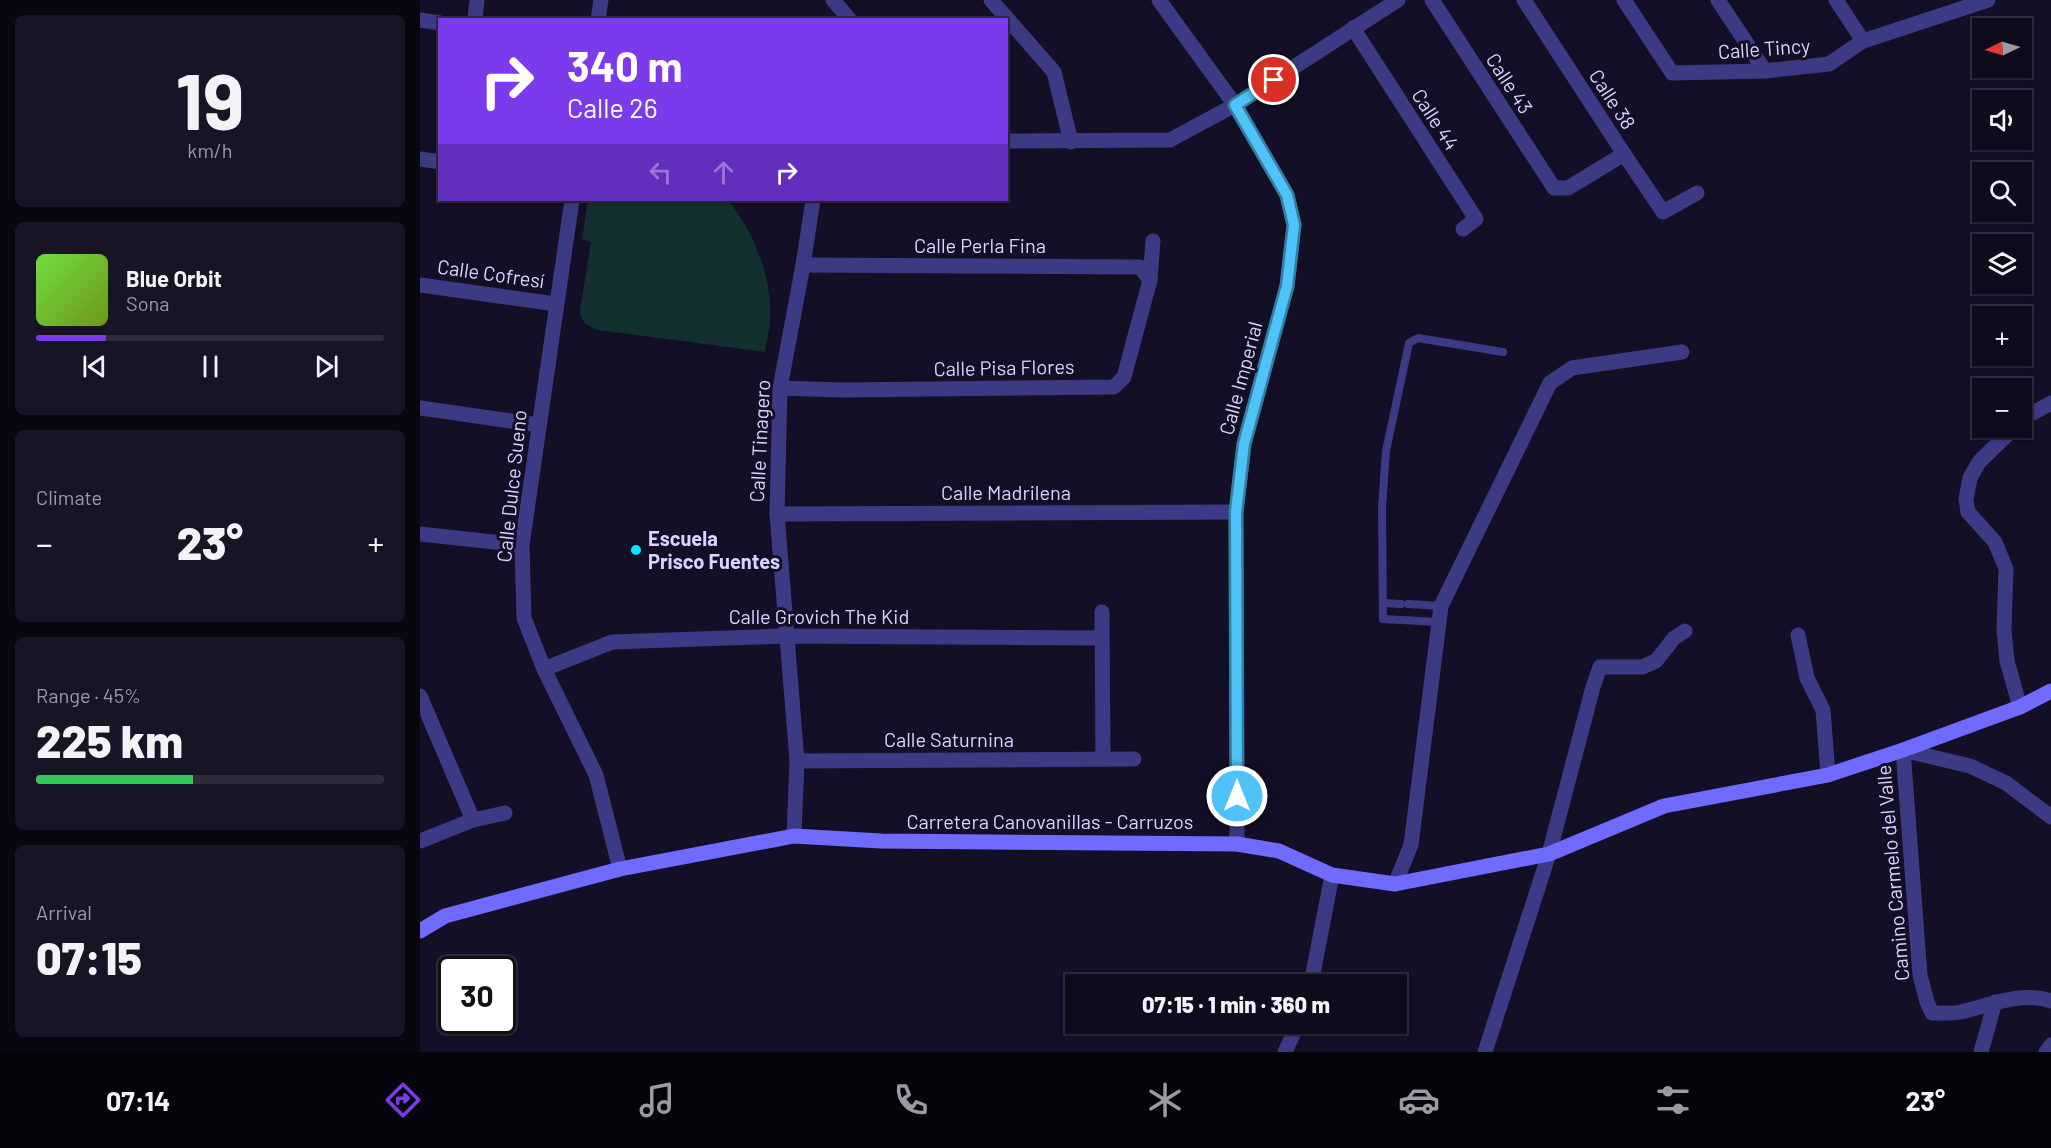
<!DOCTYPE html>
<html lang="en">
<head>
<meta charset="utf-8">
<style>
	body { margin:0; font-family:Barlow,sans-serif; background:#171425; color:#f1f3f6; height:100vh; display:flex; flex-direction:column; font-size:22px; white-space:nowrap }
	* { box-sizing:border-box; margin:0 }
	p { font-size:20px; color:#9b9ba3 }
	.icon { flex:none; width:33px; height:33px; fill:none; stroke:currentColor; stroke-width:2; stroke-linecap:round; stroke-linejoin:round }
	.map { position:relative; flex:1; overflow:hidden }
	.details { display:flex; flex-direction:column; gap:15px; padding:15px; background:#08060f; width:420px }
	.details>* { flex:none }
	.top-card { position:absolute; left:18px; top:18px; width:570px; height:183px; border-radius:0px; box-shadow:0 2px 4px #0004,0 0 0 2px #2e2b3b; background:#7c3aed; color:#fff; overflow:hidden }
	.needle { width:39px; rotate:265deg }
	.fabs { position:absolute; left:1552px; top:18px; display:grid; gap:12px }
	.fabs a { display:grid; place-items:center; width:60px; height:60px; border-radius:0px; background:#0e0b1c; box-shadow:0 2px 4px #0004,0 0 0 2px #2e2b3b; font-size:30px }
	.speed { position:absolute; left:18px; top:956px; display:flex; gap:12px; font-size:30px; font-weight:700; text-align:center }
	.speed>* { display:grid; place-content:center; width:78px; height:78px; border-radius:50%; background:#0e0b1c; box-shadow:0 2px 4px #0004,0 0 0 2px #2e2b3b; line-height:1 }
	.speed .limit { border:3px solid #111; border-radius:9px; background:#fff; color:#111 }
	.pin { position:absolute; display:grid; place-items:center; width:51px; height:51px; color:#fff; margin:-26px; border:3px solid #fff; border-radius:50%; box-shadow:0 2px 6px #0007 }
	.me { position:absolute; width:66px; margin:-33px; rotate:0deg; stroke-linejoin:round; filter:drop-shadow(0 0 4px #0008) }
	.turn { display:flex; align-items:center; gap:21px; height:126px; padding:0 30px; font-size:27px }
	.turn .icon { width:78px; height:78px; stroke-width:2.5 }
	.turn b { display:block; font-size:42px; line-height:51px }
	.lanes { display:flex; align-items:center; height:57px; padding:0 30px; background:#0003; justify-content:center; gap:30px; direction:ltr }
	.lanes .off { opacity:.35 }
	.big { font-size:45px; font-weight:800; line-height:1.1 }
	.details .card { flex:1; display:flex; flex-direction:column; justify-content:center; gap:9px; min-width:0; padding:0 21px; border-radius:9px; background:#171425 }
	.details .dial { align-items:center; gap:0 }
	.dial b { font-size:78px; line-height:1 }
	.song { display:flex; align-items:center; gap:18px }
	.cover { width:72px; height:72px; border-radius:9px; background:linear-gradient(135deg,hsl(100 70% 55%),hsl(80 70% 35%)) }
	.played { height:6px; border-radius:3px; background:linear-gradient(90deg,#7c3aed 20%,#2e2b3b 20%) }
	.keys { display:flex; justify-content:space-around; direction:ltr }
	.heat { display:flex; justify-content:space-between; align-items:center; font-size:33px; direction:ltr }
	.charge { height:9px; border-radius:4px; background:linear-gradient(90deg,#34c759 45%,#2e2b3b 0) }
	.trip { position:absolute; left:645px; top:974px; width:342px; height:60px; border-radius:0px; background:#0e0b1c; box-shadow:0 2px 4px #0004,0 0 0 2px #2e2b3b; font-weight:800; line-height:60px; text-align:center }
	.dock { display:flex; height:96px; justify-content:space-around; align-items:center; background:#06040b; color:#9b9ba3 }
	.dock .icon { width:42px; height:42px }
	.dock .selected { color:#7c3aed }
	.dock b { font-size:27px; color:#f1f3f6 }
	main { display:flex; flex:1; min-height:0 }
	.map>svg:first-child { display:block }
	.green { fill:#12302f }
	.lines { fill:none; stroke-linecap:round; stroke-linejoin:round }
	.lane { stroke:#3d3a85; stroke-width:8 }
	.street { stroke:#3d3a85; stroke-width:15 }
	.secondary { stroke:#6f6bff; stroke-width:15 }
	.route-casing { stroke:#337fa1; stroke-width:15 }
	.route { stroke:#4fc3f7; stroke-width:10 }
	.poi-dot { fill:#00e5ff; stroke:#130f26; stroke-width:2 }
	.labels { text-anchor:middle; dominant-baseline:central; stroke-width:6; stroke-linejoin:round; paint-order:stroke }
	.street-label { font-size:20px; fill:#d9d4ff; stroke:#130f26 }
	.poi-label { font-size:20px; font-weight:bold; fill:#d9d4ff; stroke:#130f26; text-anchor:start }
</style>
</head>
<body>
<main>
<section class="details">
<div class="card dial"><b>19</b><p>km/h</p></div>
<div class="card">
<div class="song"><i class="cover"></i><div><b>Blue Orbit</b><p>Sona</p></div></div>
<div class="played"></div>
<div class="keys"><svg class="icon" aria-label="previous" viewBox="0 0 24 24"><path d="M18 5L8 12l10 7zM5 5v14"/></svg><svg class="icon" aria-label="pause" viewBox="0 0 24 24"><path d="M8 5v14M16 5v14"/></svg><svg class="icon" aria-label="next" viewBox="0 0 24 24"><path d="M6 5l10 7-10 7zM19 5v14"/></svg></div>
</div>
<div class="card"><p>Climate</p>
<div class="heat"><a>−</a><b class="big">23°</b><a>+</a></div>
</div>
<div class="card"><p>Range · 45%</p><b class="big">225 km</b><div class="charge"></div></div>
<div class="card"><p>Arrival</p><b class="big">07:15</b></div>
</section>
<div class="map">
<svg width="1631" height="1052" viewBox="0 0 1631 1052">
	<rect width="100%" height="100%" fill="#130f26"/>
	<path class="green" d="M 168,200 L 308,200 C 333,232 351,272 350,315 C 350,327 347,340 345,352 L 178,330 C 167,326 161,323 160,310 L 171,242 L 162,239 Z"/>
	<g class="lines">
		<g class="lane">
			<polyline points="963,603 981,604"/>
			<polyline points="988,604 1021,606"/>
			<polyline points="1019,622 963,619 962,508 966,451 989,343 998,338 1083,352"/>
		</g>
		<g class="street">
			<polyline points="413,0 430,20"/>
			<polyline points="571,0 634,72 651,142"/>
			<polyline points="739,0 815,105 867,195 874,225 867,286 824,444 816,512 817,844"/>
			<polyline points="1012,0 1134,188 1148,188 1204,154"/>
			<polyline points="1104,0 1204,154 1243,212 1277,193"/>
			<polyline points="1204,0 1252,73 1345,71 1409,64 1443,41 1568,0"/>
			<polyline points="1298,0 1345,71"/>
			<polyline points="1416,0 1443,41"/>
			<polyline points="0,20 20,23"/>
			<polyline points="55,20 57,0"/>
			<polyline points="178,20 181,0"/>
			<polyline points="933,28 1056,219 1043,229"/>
			<polyline points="586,141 750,140 815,105 978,0"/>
			<polyline points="0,159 20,162"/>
			<polyline points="152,200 102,545 104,618 124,669 176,775 200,869"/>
			<polyline points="383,265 720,267 730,280"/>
			<polyline points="0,285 136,304"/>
			<polyline points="360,388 423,390 694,387 704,377 730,280 733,241"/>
			<polyline points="0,408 119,425"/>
			<polyline points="1602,419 1631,403"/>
			<polyline points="1594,428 1559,462 1550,478 1546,499 1548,512 1575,542 1586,569 1584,630 1587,661 1600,707"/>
			<polyline points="357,514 816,512"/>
			<polyline points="0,534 102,545"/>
			<polyline points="682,612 683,758"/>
			<polyline points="1378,635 1387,678 1403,710 1408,775"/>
			<polyline points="124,669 192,642 365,636 680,638"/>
			<polyline points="0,696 53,820"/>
			<polyline points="377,761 714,759"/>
			<path d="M 1631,817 L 1586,783 L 1550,766 L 1483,750 L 1500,975 L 1507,1002 L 1512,1013 C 1522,1013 1532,1014 1541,1012 C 1570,1005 1602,991 1631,1001"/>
			<polyline points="374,836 377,761 357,514 360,388 383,265 393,200"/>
			<polyline points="0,841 53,820 85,813"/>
			<polyline points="975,884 991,845 1021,606 1130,383 1152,368 1262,352"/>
			<polyline points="891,984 912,875"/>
			<polyline points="865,1052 878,1023"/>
			<polyline points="1065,1052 1129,854 1173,687 1180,667 1222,667 1236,661 1254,638 1265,631"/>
			<polyline points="1561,1052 1575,1002"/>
			<polyline points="1626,1052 1631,1045"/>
		</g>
		<polyline class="secondary" points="0,931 25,916 200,869 374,836 461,841 817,844 859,851 912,875 975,884 1129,854 1244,806 1408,775 1483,750 1600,707 1631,691"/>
	</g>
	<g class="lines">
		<defs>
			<polyline id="route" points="817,796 816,512 824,444 867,286 874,225 867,195 815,105 854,80"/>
		</defs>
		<use href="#route" class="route-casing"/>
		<use href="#route" class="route"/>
	</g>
	<circle class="poi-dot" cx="216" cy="550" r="6"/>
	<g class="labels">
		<g class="street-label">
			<text transform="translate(1344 48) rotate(-4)">Calle Tincy</text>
			<text transform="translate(1090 83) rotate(57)">Calle 43</text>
			<text transform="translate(1193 99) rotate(57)">Calle 38</text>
			<text transform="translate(1016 119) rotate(57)">Calle 44</text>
			<text x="560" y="245">Calle Perla Fina</text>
			<text transform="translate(71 273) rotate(8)">Calle Cofresí</text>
			<text transform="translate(584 367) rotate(-1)">Calle Pisa Flores</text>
			<text transform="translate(820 378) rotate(-75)">Calle Imperial</text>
			<text transform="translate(339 441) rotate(-87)">Calle Tinagero</text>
			<text transform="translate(91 486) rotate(-84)">Calle Dulce Sueno</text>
			<text x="586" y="492">Calle Madrilena</text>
			<text x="399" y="616">Calle Grovich The Kid</text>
			<text x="529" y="739">Calle Saturnina</text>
			<text x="630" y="821">Carretera Canovanillas - Carruzos</text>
			<text transform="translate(1472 873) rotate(-95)">Camino Carmelo del Valle</text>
		</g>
		<g class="poi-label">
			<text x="228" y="538">Escuela<tspan x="228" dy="23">Prisco Fuentes</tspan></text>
		</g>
	</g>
</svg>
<div class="fabs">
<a><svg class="needle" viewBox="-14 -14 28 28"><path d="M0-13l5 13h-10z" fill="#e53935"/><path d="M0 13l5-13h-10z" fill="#9b9ba3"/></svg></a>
<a><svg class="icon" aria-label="sound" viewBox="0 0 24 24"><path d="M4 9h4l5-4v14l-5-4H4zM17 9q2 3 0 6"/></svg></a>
<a><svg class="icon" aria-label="search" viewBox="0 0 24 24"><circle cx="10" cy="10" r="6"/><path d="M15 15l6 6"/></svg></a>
<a><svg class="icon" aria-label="layers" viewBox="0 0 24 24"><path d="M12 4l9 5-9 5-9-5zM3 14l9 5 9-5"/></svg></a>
<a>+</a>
<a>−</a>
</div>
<div class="speed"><div class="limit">30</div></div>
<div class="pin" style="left:854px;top:80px;background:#d93025"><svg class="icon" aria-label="arrive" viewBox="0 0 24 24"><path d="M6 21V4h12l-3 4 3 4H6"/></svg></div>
<svg class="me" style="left:817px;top:796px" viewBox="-20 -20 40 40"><circle r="17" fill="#4fc3f7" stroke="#fff" stroke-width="3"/><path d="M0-11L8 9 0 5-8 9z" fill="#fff"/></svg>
<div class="trip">07:15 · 1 min · 360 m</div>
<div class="top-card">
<div class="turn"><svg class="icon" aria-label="right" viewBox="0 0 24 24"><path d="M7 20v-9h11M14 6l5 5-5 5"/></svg><div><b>340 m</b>Calle 26</div></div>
<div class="lanes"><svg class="icon off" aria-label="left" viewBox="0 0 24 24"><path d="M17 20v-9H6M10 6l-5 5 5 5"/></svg><svg class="icon off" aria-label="ahead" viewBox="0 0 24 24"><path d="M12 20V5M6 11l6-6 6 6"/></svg><svg class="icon" aria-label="right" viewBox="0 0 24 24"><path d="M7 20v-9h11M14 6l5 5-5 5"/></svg></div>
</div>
</div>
</main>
<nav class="dock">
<b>07:14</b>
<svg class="icon selected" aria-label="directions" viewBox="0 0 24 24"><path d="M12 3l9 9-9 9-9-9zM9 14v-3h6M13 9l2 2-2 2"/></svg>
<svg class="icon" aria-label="music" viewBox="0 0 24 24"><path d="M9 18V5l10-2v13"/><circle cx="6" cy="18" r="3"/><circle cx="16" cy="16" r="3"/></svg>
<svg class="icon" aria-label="phone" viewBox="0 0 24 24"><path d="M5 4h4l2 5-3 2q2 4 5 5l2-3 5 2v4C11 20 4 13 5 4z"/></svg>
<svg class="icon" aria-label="climate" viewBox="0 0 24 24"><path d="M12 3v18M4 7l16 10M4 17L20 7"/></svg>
<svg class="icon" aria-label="car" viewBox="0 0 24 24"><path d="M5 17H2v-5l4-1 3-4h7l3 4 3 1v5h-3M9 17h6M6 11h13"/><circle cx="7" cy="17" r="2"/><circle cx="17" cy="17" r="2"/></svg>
<svg class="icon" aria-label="filters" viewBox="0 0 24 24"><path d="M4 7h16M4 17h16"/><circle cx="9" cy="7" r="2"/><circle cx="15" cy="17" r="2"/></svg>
<b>23°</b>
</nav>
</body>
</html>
